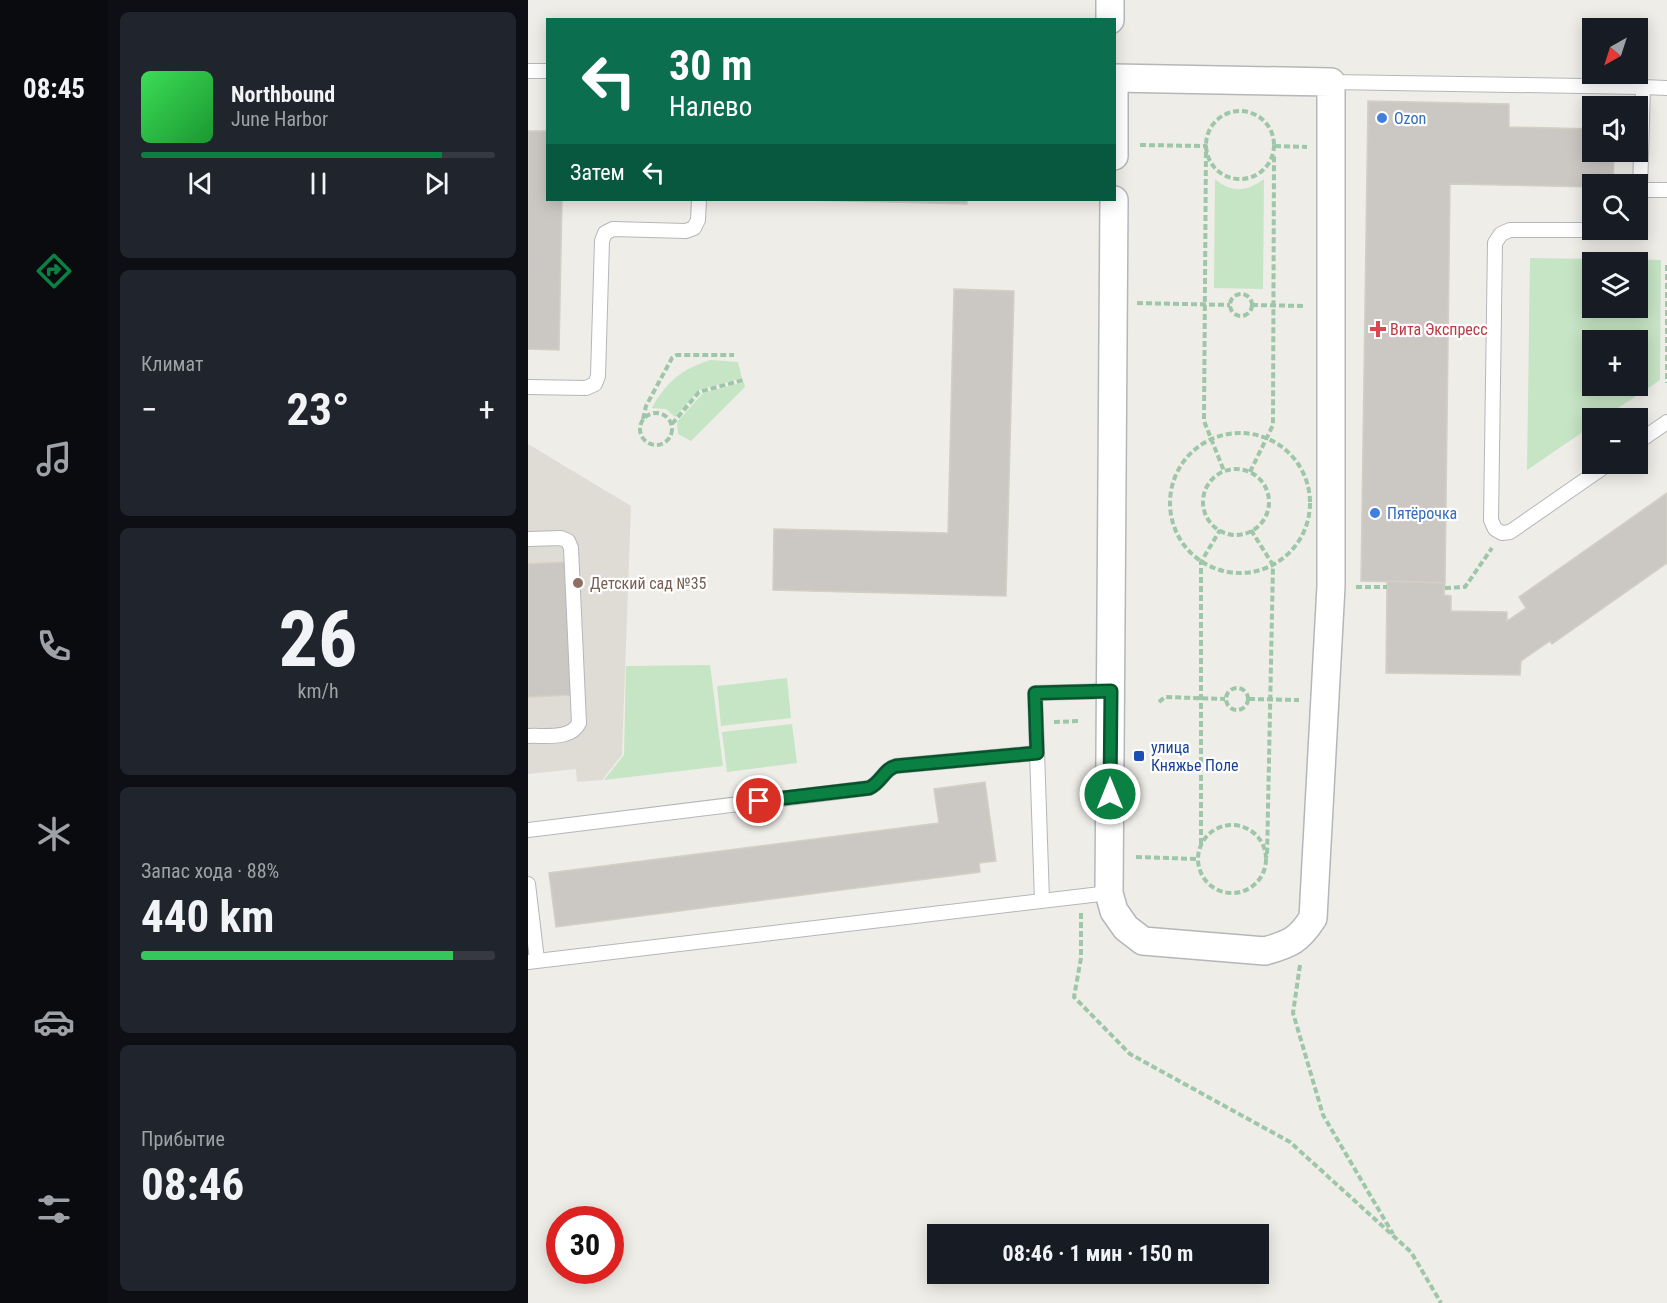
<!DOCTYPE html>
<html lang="ru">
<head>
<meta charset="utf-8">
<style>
	body { margin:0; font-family:"Roboto Condensed",sans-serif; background:#20242c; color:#f1f3f6; height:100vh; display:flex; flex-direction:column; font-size:22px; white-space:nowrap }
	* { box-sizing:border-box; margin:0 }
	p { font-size:20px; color:#9ea1a6 }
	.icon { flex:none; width:33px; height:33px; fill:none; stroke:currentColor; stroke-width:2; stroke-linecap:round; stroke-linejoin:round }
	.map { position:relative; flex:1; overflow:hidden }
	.panel { display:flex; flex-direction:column; gap:12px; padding:12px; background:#0d0f14; width:420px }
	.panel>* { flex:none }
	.banner { position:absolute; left:18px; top:18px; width:570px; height:183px; border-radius:0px; box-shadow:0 3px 15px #0003; background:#0b6e4f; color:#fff; overflow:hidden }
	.needle { width:39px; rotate:219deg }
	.tools { position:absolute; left:1054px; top:18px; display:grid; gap:12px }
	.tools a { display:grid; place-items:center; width:66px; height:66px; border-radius:0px; background:#171b24; box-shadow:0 3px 15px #0003; font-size:30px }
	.speed { position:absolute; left:18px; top:1206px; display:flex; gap:12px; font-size:30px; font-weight:700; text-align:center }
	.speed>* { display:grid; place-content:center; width:78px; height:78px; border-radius:50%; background:#171b24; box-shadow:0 3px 15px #0003; line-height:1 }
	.speed .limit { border:9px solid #d22; background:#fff; color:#111 }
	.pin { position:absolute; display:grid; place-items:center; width:51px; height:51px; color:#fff; margin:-26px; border:3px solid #fff; border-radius:50%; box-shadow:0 2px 6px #0007 }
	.me { position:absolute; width:66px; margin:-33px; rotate:0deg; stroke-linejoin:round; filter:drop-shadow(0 0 4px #0008) }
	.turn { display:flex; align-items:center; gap:21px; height:126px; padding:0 24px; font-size:27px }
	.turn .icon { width:78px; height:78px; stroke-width:2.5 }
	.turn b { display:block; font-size:42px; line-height:51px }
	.then { display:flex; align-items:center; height:57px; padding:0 24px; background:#0003; gap:12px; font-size:22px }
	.big { font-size:45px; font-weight:700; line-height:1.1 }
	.panel .tile { flex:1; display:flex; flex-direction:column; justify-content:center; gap:9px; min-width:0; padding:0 21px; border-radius:9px; background:#20242c }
	.panel .dial { align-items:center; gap:0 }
	.dial b { font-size:78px; line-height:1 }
	.song { display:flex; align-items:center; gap:18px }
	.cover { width:72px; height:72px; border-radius:9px; background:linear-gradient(135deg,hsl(130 70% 55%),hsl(130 70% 35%)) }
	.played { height:6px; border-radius:3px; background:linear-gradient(90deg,#0b8043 85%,#363941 85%) }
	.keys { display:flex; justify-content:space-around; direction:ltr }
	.heat { display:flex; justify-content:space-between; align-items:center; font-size:33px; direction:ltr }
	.charge { height:9px; border-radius:4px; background:linear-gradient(90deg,#34c759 88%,#363941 0) }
	.trip { position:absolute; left:399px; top:1224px; width:342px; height:60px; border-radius:0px; background:#171b24; box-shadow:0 3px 15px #0003; font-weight:700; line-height:60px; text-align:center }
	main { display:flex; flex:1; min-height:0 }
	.tabs { display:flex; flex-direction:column; width:108px; justify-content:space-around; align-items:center; background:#090b0e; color:#9ea1a6 }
	.tabs .icon { width:42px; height:42px }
	.tabs .current { color:#0b8043 }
	.tabs b { font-size:27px; color:#f1f3f6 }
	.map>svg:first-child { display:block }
	.education { fill:#dfdcd5 }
	.green { fill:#c6e5c5; fill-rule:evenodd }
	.building { fill:#cbc8c4; stroke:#d4cfc5; stroke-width:1.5 }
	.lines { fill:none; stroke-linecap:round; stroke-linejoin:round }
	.lane-casing { stroke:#b4b7ba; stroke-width:16 }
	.street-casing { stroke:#b4b7ba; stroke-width:30 }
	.path { stroke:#9ec6a9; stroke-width:4; stroke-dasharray:6 3; stroke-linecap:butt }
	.lane { stroke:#fff; stroke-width:14 }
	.street { stroke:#fff; stroke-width:27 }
	.route-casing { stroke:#07532c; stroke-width:15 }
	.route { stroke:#0b8043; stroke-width:10 }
	.shop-dot { fill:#3f7fe0; stroke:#fff; stroke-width:2 }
	.health-dot { fill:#e0444e; stroke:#fff; stroke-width:2 }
	.education-dot { fill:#8d6e63; stroke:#fff; stroke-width:2 }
	.transit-dot { fill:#1a4fb4; stroke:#fff; stroke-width:2 }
	.labels { text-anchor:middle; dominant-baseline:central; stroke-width:4.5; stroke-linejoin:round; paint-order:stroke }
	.shop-label { font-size:16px; fill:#366cbe; stroke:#fff; text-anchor:start }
	.health-label { font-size:16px; fill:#be3a42; stroke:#fff; text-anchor:start }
	.education-label { font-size:16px; fill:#785e54; stroke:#fff; text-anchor:start }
	.transit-label { font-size:16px; fill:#164399; stroke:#fff; text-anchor:start }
</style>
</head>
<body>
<main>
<nav class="tabs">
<b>08:45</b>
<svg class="icon current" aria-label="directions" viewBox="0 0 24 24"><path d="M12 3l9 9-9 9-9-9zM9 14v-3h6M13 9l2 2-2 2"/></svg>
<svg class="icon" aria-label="music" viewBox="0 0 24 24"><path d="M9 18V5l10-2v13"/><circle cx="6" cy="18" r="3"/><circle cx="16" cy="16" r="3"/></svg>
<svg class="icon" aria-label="phone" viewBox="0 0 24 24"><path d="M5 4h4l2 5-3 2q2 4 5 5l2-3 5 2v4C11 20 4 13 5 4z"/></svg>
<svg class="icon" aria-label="climate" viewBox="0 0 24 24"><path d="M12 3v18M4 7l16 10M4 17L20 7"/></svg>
<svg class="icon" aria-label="car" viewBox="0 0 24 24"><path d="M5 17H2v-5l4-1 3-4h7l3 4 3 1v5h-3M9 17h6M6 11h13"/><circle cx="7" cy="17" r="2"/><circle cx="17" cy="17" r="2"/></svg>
<svg class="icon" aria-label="filters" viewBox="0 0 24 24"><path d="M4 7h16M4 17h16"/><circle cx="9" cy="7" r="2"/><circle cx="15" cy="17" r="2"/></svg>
</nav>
<section class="panel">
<div class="tile">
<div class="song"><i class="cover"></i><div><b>Northbound</b><p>June Harbor</p></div></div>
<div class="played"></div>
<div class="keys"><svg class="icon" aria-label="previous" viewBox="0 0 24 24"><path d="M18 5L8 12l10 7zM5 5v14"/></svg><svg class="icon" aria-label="pause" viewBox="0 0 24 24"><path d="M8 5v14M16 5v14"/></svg><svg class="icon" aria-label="next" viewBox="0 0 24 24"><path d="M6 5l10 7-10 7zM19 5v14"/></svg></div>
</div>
<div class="tile"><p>Климат</p>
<div class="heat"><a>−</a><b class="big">23°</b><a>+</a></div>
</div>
<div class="tile dial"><b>26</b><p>km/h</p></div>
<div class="tile"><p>Запас хода · 88%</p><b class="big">440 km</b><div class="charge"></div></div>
<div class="tile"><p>Прибытие</p><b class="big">08:46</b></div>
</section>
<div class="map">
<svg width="1139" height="1303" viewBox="0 0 1139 1303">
	<rect width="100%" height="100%" fill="#efede7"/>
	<polygon class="education" points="0,444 103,506 94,755 74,780 49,782 48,769 0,774"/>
	<g class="green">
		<path d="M 687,179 C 703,193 719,192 736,179 L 735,289 L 686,288 Z"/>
		<path d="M 1002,258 L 1133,260 L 1132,380 L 1075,418 L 1065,418 L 1065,425 L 999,470 ZM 1110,262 L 1110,308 L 1065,308 L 1065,262 ZM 1110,340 L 1110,386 L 1065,386 L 1065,340 Z"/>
		<path d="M 183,360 L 210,362 L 214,378 L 171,390 L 147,417 L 138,409 L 124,408 C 138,382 155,368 183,360 Z"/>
		<polygon points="216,382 217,387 163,441 150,434 149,422 175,393"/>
		<polygon points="182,665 195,766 76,780 96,755 98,666"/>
		<polygon points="259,678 263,718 193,726 189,686"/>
		<polygon points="264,724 269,763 199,772 194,732"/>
	</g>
	<g class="building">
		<polygon points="840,101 981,104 981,127 1065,129 1065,152 1086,152 1085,184 1065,184 1065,187 922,184 917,583 833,581"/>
		<polygon points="0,131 20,131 20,200 34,200 31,350 0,349"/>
		<polygon points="279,200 439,200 439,204"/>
		<polygon points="426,289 486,291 478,596 245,590 246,529 420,533"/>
		<polygon points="1139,493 1139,563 1024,644 1022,641 993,661 992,675 858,673 859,581 917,583 916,595 923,596 923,611 979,612 979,621 998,608 991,597"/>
		<polygon points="37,562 43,695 0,697 0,564"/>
		<polygon points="457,782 468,861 451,863 452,872 28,927 21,873 411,823 406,789"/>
	</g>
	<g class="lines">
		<defs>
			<g id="lane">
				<polyline points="0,71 20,71"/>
				<polyline points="803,82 1115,87 1112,190 1139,190"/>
				<polyline points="1115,87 1139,88"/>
				<polyline points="1110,222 1112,190"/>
				<polyline points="0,387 58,388 67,384 70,376 74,241 77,233 85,229 158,231 166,228 170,220 171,200"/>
				<polyline points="1110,442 1139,422"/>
				<polyline points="1080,464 982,532 974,533 967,529 963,520 967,243 973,234 982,230 1101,230"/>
				<path d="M 0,539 L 33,538 L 40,541 L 43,548 L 51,723 C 43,740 17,735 0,736"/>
				<path d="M 0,830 L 341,788 C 353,783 356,769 368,766 L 509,753"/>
				<polyline points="0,884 9,960"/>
				<polyline points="514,900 507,693 583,691"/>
				<polyline points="0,962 581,893"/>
			</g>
			<g id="street">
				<polyline points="582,20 582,0"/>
				<polyline points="586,81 586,156"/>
				<path d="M 586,200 L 581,893 L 586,911 L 598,928 L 615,941 L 737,951 C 762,944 771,940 785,918 L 803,586 L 803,82 L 586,78"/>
			</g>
		</defs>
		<use href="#lane" class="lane-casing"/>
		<use href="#street" class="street-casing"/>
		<g class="path">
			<circle cx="712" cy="145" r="34"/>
			<polyline points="612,145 678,146 676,421 696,471"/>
			<polyline points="747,146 779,147"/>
			<polyline points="1139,265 1139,383"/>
			<circle cx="713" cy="305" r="11"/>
			<polyline points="609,303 702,305"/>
			<polyline points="724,305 777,306"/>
			<circle cx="128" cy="429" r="16"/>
			<polyline points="115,419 118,406 144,358 149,355 206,355"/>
			<polyline points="144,424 171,392 215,380"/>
			<circle cx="712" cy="503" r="70"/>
			<circle cx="708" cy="502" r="33"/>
			<polyline points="722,472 745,425 746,155"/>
			<polyline points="723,530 745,565 739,857"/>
			<polyline points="828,587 859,587"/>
			<polyline points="917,588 937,587 964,548"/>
			<circle cx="709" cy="699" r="11"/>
			<polyline points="721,699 771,700"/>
			<polyline points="631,702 637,697 697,699"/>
			<polyline points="526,722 552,721"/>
			<circle cx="704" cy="859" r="34"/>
			<polyline points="673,844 673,562 692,530"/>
			<polyline points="608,857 670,859"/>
			<polyline points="553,913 553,958 546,997 602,1054 762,1142 883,1252 913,1303"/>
			<polyline points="772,965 765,1013 795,1115 865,1234"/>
		</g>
		<use href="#lane" class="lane"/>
		<use href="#street" class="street"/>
	</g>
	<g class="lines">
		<defs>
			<path id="route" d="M 231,801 L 341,788 C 353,783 356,769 368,766 L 509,753 L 507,693 L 583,691 L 582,794"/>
		</defs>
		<use href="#route" class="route-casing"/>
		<use href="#route" class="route"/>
	</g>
	<g class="shop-dot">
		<circle cx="854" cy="118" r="6"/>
		<circle cx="847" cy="513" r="6"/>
	</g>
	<path class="health-dot" d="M847 320h6v6h6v6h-6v6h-6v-6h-6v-6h6z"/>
	<circle class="education-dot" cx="50" cy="583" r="6"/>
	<rect class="transit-dot" x="605" y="750" width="12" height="12" rx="3"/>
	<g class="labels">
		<g class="shop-label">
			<text x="866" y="118">Ozon</text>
			<text x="859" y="513">Пятёрочка</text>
		</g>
		<g class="health-label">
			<text x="862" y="329">Вита Экспресс</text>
		</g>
		<g class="education-label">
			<text x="62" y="583">Детский сад №35</text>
		</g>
		<g class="transit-label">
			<text x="623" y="747">улица<tspan x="623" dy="18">Княжье Поле</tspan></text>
		</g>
	</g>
</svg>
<div class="tools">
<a><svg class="needle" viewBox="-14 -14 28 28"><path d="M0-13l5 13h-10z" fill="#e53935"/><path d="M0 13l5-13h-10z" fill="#9ea1a6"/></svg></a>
<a><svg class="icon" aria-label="sound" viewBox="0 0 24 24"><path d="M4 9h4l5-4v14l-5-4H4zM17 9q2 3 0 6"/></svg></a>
<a><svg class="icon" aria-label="search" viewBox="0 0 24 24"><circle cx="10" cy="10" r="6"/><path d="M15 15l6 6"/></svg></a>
<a><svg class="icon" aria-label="layers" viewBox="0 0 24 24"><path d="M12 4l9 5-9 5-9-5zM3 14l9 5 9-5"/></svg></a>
<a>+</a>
<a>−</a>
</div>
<div class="speed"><div class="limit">30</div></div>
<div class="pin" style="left:231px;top:801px;background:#d93025"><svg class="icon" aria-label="arrive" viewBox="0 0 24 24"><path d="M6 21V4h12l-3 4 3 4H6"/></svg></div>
<svg class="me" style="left:582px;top:794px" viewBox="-20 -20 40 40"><circle r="17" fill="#0b8043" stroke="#fff" stroke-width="3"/><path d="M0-11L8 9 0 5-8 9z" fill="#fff"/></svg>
<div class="trip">08:46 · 1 мин · 150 m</div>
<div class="banner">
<div class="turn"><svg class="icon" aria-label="left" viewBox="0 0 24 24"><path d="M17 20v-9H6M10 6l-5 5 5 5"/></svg><div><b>30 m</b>Налево</div></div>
<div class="then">Затем<svg class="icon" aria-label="left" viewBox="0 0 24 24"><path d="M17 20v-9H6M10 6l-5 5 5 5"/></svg></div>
</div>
</div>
</main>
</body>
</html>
